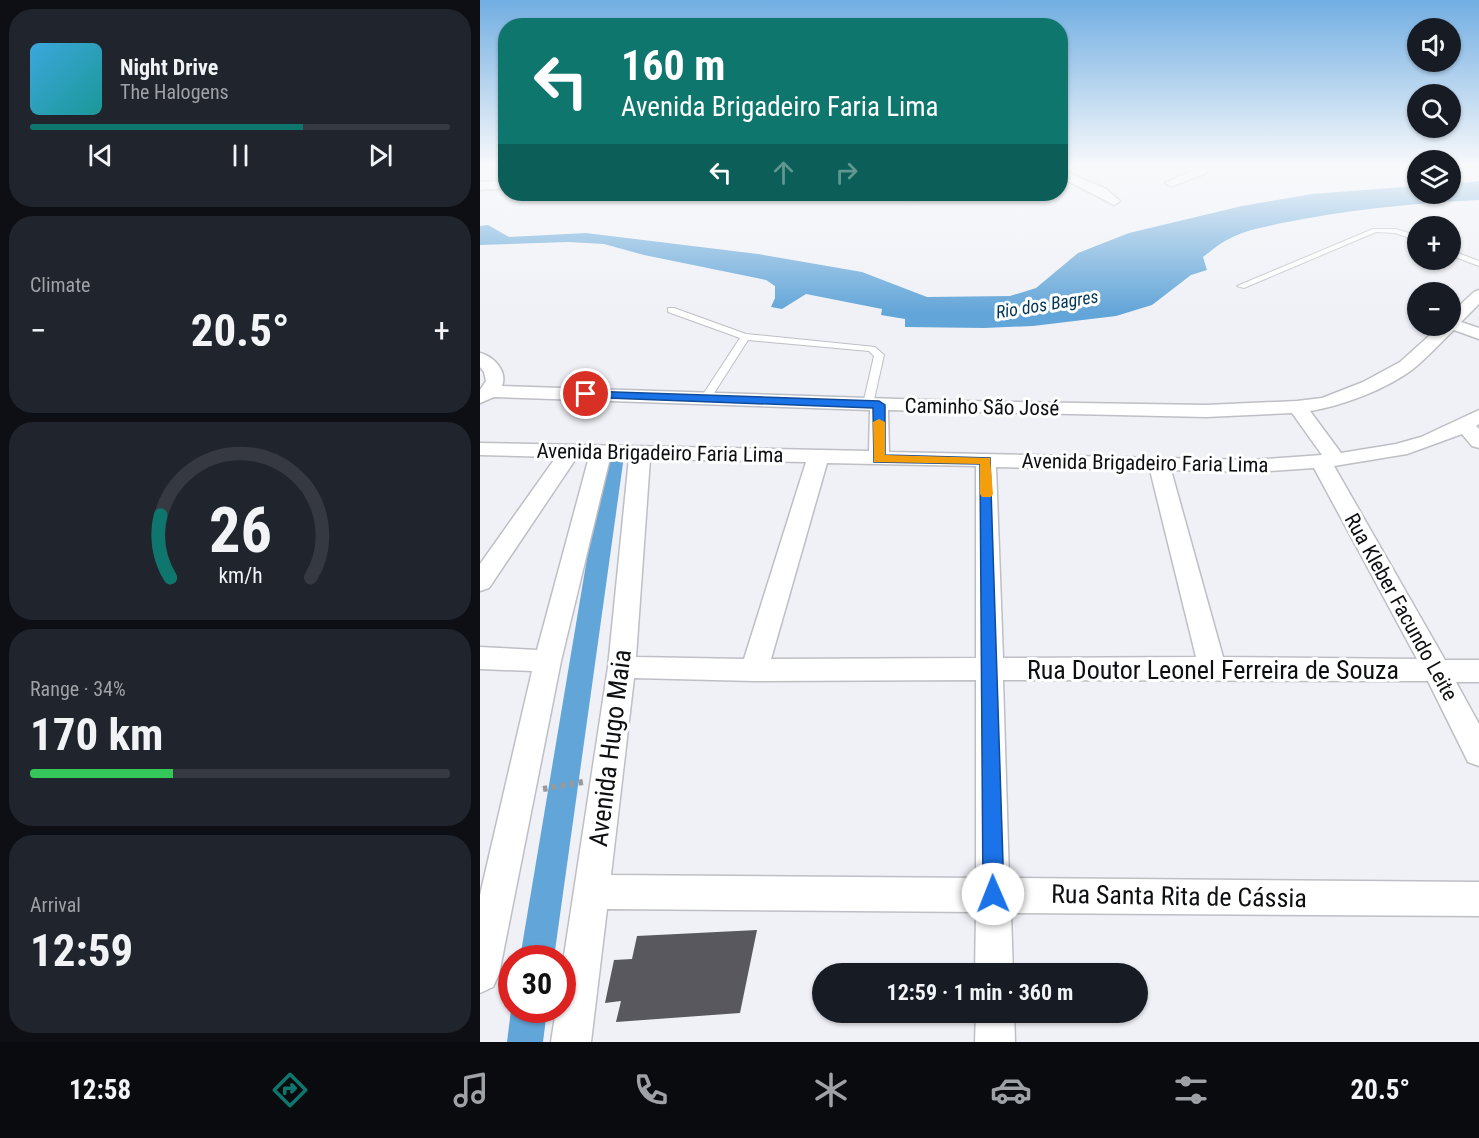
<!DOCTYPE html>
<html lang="en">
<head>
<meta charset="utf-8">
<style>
	body { margin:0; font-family:"Roboto Condensed",sans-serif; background:#20242c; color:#f1f3f6; height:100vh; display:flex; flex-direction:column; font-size:22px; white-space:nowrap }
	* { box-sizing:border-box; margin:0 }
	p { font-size:20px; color:#9ea1a6 }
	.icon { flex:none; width:33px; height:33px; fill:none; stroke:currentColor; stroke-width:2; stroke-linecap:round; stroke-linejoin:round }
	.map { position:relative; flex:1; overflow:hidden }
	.drawer { display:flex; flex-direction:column; gap:9px; padding:9px; background:#0d0f14; width:480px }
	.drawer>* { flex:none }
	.top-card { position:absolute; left:18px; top:18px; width:570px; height:183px; border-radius:24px; box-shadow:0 2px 4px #0004; background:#0f766e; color:#fff; overflow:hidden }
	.controls { position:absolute; left:927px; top:18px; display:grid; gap:12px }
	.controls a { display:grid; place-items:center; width:54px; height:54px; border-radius:50%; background:#171b24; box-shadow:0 2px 4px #0004; font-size:30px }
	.speed { position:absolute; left:18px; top:945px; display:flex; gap:12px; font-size:30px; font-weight:700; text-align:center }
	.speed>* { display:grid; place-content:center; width:78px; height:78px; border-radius:50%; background:#171b24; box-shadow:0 2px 4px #0004; line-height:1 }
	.speed .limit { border:9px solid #d22; background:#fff; color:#111 }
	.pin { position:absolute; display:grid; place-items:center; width:51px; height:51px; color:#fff; margin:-26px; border:3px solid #fff; border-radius:50%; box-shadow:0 2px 6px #0007 }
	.me { position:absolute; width:66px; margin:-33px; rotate:359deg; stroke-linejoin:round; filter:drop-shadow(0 0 4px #0008) }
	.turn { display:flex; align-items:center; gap:21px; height:126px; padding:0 24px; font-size:27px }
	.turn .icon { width:78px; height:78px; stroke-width:2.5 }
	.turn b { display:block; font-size:42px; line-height:51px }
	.lanes { display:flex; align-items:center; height:57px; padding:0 24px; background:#0003; justify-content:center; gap:30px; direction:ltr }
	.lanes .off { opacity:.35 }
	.big { font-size:45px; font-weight:700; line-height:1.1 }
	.drawer .tile { flex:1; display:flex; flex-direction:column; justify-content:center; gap:9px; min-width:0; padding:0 21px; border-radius:24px; background:#20242c }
	.drawer .dial { align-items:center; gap:0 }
	.dial svg { height:156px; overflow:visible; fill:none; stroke:#363941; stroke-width:7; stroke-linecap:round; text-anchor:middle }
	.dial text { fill:#f1f3f6; stroke:none }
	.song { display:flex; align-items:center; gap:18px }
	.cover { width:72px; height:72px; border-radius:9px; background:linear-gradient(135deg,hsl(200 70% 55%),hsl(180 70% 35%)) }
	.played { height:6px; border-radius:3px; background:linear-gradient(90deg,#0f766e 65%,#363941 65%) }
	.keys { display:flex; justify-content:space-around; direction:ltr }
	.heat { display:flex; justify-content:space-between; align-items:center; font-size:33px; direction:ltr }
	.charge { height:9px; border-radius:4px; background:linear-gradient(90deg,#34c759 34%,#363941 0) }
	.trip { position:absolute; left:332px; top:963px; width:336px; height:60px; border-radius:30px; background:#171b24; box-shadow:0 2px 4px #0004; font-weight:700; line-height:60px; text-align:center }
	.menu { display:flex; height:96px; justify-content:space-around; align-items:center; background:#090b0e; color:#9ea1a6 }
	.menu .icon { width:42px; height:42px }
	.menu .active { color:#0f766e }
	.menu b { font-size:27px; color:#f1f3f6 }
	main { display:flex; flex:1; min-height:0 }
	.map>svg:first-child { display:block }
	.water { fill:#62a5d8 }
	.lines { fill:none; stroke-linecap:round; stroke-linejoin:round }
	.canal { fill:#62a5d8; fill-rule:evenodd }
	.building { fill:#58585e }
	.lane-casing { stroke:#bebfc5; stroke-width:2 }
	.street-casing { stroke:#bebfc5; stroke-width:3 }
	.path { stroke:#98999d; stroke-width:6; stroke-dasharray:4.5 4.5; stroke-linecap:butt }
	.lane { fill:#fff; fill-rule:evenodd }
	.street { fill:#fff; fill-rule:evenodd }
	.route { fill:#1a73e8; stroke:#114b97; stroke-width:1.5 }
	.slow { fill:#f59e0b }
	.labels { text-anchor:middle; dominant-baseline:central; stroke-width:6; stroke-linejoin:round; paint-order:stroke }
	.far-water-label { font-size:18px; font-style:italic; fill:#003758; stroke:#fff }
	.street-label { font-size:21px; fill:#0e0f11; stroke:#fff }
	.near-street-label { font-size:26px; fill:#0e0f11; stroke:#fff }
</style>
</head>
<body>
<main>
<section class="drawer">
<div class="tile">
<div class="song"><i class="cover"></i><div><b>Night Drive</b><p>The Halogens</p></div></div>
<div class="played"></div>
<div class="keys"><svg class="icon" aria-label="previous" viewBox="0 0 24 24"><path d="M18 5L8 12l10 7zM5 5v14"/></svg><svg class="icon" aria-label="pause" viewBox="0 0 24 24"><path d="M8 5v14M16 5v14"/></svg><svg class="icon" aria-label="next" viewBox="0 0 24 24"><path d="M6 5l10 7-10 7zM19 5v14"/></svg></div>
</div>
<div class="tile"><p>Climate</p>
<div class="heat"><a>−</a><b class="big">20.5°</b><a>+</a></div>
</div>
<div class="tile dial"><svg viewBox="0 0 100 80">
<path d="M14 69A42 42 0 1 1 86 69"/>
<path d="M14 69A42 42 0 0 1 9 37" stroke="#0f766e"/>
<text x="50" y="56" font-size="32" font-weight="700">26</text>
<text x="50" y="72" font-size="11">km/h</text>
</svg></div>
<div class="tile"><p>Range · 34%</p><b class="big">170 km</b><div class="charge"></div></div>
<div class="tile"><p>Arrival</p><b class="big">12:59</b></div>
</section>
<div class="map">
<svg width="999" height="1042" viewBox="0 0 999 1042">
	<rect width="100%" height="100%" fill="#f0f1f7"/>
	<path class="water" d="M 999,181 L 999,200 C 933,203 867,210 802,223 C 785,227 765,230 749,239 C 740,243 731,251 723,257 L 727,270 L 711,275 L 672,305 L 636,316 L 553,326 L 504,328 L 425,327 L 425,319 L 401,315 L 402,309 L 326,294 L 302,309 L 291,307 L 295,298 L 295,286 L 286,280 L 164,255 L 124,244 L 88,242 L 0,245 L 0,226 L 8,225 L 29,237 L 106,233 L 278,254 L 382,272 L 447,297 L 530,296 L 556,288 L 598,253 L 649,233 L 762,206 L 832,194 L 937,186 L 938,194 L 970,194 L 971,184 Z"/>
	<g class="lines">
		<g class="canal">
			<polygon points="133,457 140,459 143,463 74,958 40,958 123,463 126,459"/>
			<polygon points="31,1010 67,1010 63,1042 27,1042"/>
		</g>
	</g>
	<polygon class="building" points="277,930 260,1013 136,1022 141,1001 125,1003 134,960 152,959 157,936"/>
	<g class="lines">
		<defs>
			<g id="lane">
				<polygon points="893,229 916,229 938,236 938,241 915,233 896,232 764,288 757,286"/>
				<polygon points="970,250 999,261 999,266 970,255"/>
				<polygon points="188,308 194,308 266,334 395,347 404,355 393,404 388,407 383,404 394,356 389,351 268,340 229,401 221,401 220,399 260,338 188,312"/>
			</g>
			<g id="street">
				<polygon points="720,167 732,167 724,174 695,185 691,186 685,183"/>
				<polygon points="580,169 626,189 640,201 634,205 580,177"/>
				<polygon points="26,181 26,188 0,190 0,182"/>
				<polygon points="373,194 441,194 443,196 437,200 379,198"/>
				<path d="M 999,290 L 999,304 L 981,322 L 999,328 L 999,339 L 974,330 C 960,343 947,358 933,369 C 907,389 862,406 830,411 L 861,453 L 916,444 L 941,437 L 999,410 L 999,424 L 996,426 L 999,429 L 999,448 L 992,446 L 982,434 L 927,454 L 854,466 L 965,660 L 999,660 L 999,682 L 976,682 L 999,724 L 999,766 L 988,762 L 948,681 L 523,680 L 529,878 L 999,882 L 999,916 L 531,913 L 533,974 L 495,974 L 496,912 L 127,909 L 111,1042 L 71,1042 L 76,1010 L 82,1010 L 82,969 L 128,667 L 149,458 L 130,458 L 81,661 L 19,974 L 13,987 L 0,993 L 0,895 L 52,671 L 0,669 L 0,647 L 57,650 L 109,457 L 97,457 L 9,588 L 0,591 L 0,564 L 76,457 L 0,455 L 0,443 L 389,451 L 390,410 L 14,397 L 0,403 L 0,390 L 6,381 L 4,372 L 0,367 L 0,353 C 13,356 28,371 22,386 L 479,401 L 726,405 L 817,401 L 842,398 L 883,382 L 920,362 L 960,326 L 970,326 L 970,314 L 994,292 ZM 408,410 L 726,417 L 812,413 L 842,455 L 773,460 L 409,452 ZM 170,459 L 326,462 L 264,659 L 156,657 ZM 347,463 L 496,466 L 496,658 L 291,659 ZM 516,467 L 670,470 L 716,657 L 523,658 ZM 834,468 L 937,659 L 743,657 L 691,470 L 773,472 ZM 154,678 L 274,681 L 496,680 L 496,878 L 131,875 Z"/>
				<polygon points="496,1012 534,1012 535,1042 495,1042"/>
			</g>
		</defs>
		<use href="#lane" class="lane-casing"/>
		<use href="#street" class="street-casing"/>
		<polyline class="path" points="63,789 103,782"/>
		<use href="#lane" class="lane"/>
		<use href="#street" class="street"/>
	</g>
	<linearGradient id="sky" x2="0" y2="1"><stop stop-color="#72aee2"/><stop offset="0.53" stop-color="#f8f9fb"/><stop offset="1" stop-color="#f8f9fb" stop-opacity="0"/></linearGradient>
	<rect width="999" height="313" fill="url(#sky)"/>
	<polygon class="route" points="106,391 399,401 405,405 405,455 510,458 524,894 521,902 513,905 506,902 503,894 500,464 394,462 393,408 102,397 102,392"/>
	<polygon class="slow" points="399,419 405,422 405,455 510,458 513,494 511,497 502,497 500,494 500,464 394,462 393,422"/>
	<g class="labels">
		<g class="far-water-label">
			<text transform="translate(567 304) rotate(-9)">Rio dos Bagres</text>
		</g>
		<g class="street-label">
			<text transform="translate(502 407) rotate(1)">Caminho São José</text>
			<text transform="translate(180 453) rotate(1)">Avenida Brigadeiro Faria Lima</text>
			<text transform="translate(665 463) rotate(1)">Avenida Brigadeiro Faria Lima</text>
			<text transform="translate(921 607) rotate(61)">Rua Kleber Facundo Leite</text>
		</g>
		<g class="near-street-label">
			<text x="733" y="670">Rua Doutor Leonel Ferreira de Souza</text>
			<text transform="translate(130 748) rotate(-83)">Avenida Hugo Maia</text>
			<text transform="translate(699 896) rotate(1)">Rua Santa Rita de Cássia</text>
		</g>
	</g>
</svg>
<div class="controls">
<a><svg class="icon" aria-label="sound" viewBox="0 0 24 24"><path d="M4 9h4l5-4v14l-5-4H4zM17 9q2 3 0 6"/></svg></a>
<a><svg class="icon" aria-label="search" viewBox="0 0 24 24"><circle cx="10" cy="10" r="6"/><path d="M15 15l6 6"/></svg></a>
<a><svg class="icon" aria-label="layers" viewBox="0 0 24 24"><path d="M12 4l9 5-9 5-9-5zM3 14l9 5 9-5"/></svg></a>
<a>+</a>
<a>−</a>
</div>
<div class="speed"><div class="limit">30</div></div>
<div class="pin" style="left:106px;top:394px;background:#d93025"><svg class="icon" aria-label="arrive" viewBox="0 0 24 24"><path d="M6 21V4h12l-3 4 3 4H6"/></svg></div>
<svg class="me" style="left:513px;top:894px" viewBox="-20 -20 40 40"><circle r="19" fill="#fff"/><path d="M0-13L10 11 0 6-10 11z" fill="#1a73e8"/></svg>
<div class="trip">12:59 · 1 min · 360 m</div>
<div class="top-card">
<div class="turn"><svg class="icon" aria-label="left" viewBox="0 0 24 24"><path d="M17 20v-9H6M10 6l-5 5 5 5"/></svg><div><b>160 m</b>Avenida Brigadeiro Faria Lima</div></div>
<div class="lanes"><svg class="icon" aria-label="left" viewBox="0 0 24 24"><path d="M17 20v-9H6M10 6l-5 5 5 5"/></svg><svg class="icon off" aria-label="ahead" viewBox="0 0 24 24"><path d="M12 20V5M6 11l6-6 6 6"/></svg><svg class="icon off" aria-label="right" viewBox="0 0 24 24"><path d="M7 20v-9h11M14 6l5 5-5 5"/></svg></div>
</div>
</div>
</main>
<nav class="menu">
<b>12:58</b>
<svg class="icon active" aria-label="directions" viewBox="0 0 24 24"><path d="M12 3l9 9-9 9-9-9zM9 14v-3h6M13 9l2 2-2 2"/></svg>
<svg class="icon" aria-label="music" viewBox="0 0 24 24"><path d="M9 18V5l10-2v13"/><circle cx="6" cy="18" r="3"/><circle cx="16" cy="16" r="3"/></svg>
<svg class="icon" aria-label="phone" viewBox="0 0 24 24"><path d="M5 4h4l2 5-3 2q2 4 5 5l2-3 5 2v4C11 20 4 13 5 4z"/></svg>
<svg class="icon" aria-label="climate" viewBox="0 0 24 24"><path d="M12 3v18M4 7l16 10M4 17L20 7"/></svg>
<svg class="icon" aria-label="car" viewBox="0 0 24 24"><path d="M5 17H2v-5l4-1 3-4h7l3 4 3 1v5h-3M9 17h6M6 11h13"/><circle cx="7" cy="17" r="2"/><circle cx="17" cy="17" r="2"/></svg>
<svg class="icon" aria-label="filters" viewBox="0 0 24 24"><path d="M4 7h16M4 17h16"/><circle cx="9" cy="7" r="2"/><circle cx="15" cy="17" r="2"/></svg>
<b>20.5°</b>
</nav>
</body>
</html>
